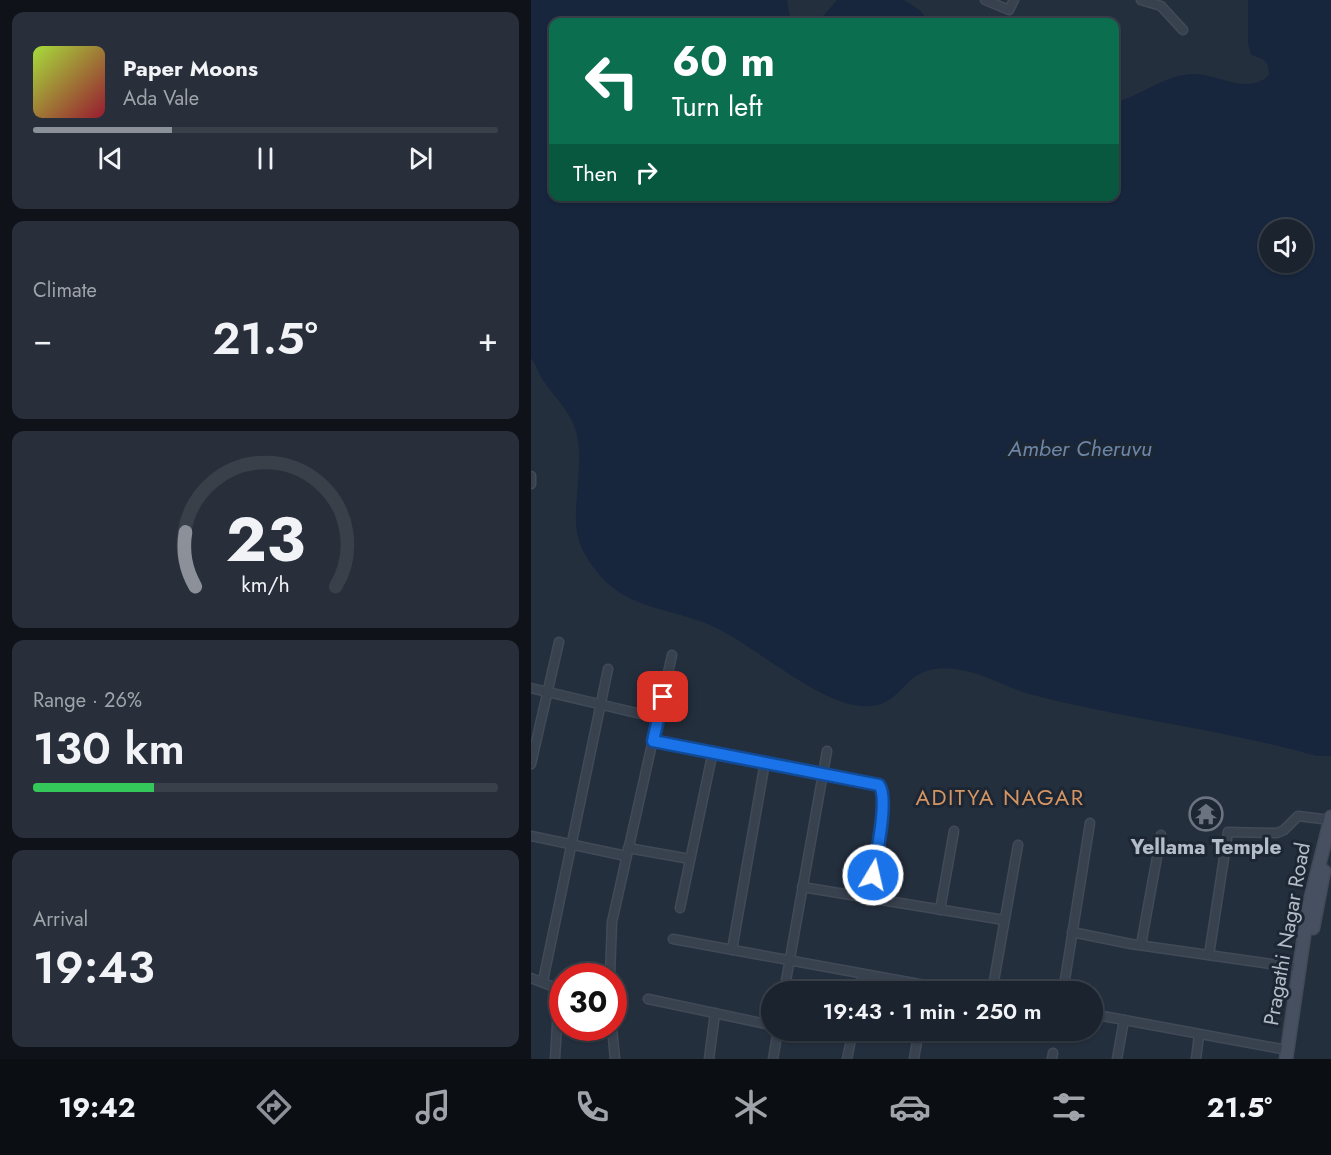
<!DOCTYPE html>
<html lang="en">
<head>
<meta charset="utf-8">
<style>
	body { margin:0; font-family:Jost,sans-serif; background:#282f3a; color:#f1f3f6; height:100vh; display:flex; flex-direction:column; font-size:22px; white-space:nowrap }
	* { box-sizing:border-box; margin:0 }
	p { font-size:20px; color:#a0a4aa }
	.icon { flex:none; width:33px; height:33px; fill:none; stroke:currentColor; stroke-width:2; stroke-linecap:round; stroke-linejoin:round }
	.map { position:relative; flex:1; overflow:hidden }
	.details { display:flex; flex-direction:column; gap:12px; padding:12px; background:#0f1319; width:531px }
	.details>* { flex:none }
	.top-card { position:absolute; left:18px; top:18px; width:570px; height:183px; border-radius:12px; box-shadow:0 2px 4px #0004,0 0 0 2px #39404a; background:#0b6e4f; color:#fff; overflow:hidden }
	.fabs { position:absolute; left:728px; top:219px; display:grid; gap:12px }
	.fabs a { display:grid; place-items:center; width:54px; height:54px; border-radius:50%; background:#1b232e; box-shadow:0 2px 4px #0004,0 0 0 2px #39404a; font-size:30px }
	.speed { position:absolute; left:18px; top:963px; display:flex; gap:12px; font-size:30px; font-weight:700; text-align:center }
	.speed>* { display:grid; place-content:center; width:78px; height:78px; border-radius:50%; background:#1b232e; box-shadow:0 2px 4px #0004,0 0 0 2px #39404a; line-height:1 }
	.speed .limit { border:9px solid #d22; background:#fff; color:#111 }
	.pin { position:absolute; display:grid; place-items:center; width:51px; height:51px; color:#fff; margin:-26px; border-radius:12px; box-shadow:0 3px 9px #0006 }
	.me { position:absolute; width:66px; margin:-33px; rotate:9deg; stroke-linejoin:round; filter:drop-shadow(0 0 4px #0008) }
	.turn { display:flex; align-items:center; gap:21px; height:126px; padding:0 24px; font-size:27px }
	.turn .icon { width:78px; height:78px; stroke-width:2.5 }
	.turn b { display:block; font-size:42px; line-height:51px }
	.then { display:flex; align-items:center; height:57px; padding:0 24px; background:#0003; gap:12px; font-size:22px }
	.big { font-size:45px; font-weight:600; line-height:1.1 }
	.details .widget { flex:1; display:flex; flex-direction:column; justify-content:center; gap:9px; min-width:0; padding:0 21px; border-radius:12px; background:#282f3a }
	.details .dial { align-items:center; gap:0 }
	.dial svg { height:156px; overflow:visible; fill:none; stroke:#39404a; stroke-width:7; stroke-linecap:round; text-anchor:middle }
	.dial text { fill:#f1f3f6; stroke:none }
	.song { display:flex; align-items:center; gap:18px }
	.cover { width:72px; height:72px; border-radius:9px; background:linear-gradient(135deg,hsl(80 70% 55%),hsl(350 70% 35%)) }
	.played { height:6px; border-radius:3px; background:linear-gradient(90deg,#8c9099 30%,#39404a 30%) }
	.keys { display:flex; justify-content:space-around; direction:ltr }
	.heat { display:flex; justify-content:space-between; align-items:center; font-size:33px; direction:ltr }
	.charge { height:9px; border-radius:4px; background:linear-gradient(90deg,#34c759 26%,#39404a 0) }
	.trip { position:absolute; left:230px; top:981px; width:342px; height:60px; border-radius:30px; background:#1b232e; box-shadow:0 2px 4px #0004,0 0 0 2px #39404a; font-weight:600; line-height:60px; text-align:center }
	.dock { display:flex; height:96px; justify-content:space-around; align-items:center; background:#0b0e12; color:#a0a4aa }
	.dock .icon { width:42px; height:42px }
	.dock .current { color:#8c9099 }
	.dock b { font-size:27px; color:#f1f3f6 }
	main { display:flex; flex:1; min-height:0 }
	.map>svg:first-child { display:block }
	.water { fill:#17263c; fill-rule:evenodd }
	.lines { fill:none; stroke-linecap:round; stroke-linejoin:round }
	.street-casing { stroke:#414a57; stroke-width:11 }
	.secondary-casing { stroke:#414a57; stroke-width:15 }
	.street { stroke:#38414e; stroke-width:8 }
	.secondary { stroke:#465061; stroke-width:12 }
	.route-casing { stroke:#114b97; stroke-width:15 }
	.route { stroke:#1a73e8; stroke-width:10 }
	.labels { text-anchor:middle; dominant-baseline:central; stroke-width:6; stroke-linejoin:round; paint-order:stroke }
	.poi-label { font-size:21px; font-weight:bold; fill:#b4bcc9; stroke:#1d2633 }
	.street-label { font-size:21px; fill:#b4bcc9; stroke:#1d2633 }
	.water-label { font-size:22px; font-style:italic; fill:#6d86a8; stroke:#1d2633 }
	.neighbourhood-label { font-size:22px; letter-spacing:1.5px; fill:#d59563; stroke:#1d2633 }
</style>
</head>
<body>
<main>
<section class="details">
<div class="widget">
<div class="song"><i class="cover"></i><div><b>Paper Moons</b><p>Ada Vale</p></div></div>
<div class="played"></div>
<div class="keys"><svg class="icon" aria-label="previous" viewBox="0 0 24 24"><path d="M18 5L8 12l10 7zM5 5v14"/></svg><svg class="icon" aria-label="pause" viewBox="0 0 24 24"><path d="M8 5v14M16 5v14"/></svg><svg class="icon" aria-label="next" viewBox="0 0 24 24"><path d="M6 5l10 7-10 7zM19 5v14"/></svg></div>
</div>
<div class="widget"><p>Climate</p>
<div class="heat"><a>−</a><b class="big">21.5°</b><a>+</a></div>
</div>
<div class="widget dial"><svg viewBox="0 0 100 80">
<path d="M14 69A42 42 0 1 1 86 69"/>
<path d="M14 69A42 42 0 0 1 9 41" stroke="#8c9099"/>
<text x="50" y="56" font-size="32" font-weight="700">23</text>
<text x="50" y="72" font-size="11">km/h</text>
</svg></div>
<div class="widget"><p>Range · 26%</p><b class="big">130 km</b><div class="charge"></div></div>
<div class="widget"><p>Arrival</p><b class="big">19:43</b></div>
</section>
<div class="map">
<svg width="800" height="1059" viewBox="0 0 800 1059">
	<rect width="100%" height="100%" fill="#242f3e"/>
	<g class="water">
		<path d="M 0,0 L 256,0 L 260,22 L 22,22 L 22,196 L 584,196 L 584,102 C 611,96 634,74 663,74 C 688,74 717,96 738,75 C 738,60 733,59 720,55 L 717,43 L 717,0 L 800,0 L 800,756 L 786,756 C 693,730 596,719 502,695 C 478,689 455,674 430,670 C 372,659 377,702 341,706 C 294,712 224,644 179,625 C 144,610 102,609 73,580 C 63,569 50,552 47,537 C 40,509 53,469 46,436 C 42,413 24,399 12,380 C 7,373 6,365 0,358 ZM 738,230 L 771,230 L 771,262 L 738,262 Z"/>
		<polygon points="306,0 373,0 390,11 397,22 287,22"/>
	</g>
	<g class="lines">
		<defs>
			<g id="street">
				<polyline points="454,0 478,10 483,0"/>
				<polyline points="610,0 630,6 652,30"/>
				<polyline points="0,476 0,484"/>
				<polyline points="0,688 127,718"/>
				<path d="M 122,741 L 348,785 C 358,798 342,878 338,898"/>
				<polyline points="0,764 28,642"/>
				<polyline points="0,836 95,856"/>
				<polyline points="97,848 159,859"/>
				<polyline points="271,887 473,920"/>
				<polyline points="149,908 182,751"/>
				<polyline points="409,910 423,831"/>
				<polyline points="541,932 600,944 768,968"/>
				<polyline points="142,939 432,992"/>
				<polyline points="610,945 630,835"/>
				<polyline points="201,950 234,762"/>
				<polyline points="678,955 697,832 746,833 753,830 767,816 799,820"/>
				<polyline points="79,976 81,922 141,655"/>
				<polyline points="0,978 28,989 24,1059"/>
				<polyline points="12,981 77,669"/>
				<polyline points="253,992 296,751"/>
				<polyline points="329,992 332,974"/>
				<polyline points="461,992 487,845"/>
				<polyline points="532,992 559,823"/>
				<polyline points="117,999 240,1025"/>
				<polyline points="561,1014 756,1050"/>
				<polyline points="81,1028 84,1059"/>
				<polyline points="178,1059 184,1013"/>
				<polyline points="242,1059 247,1030"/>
				<polyline points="316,1059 322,1030"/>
				<polyline points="383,1059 388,1030"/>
				<polyline points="521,1059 522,1053"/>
				<polyline points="586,1059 593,1020"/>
				<polyline points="665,1059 668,1035"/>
			</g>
			<g id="secondary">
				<polyline points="782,928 793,871"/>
				<polyline points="755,1059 777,909 800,817"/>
			</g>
		</defs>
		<use href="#street" class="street-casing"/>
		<use href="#secondary" class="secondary-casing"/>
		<use href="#street" class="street"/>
		<use href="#secondary" class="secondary"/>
	</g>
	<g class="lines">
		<defs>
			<path id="route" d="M 132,697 L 122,741 L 348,785 C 358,797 345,858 342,875"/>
		</defs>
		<use href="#route" class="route-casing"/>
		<use href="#route" class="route"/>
	</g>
	<defs>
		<symbol id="temple-ring" viewBox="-11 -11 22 22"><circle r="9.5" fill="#1d2633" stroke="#6b7280" stroke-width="1.5"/><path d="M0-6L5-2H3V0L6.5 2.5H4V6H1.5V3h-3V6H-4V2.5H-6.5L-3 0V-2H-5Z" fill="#6b7280"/></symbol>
	</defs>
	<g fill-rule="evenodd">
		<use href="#temple-ring" x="656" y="795" width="38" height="38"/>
	</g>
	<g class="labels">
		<g class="poi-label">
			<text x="675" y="847">Yellama Temple</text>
		</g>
		<g class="street-label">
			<text transform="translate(756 934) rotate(-80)">Pragathi Nagar Road</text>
		</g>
		<g class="water-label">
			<text x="549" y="448">Amber Cheruvu</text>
		</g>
		<g class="neighbourhood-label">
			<text x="469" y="797">ADITYA NAGAR</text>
		</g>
	</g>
</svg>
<div class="fabs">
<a><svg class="icon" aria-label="sound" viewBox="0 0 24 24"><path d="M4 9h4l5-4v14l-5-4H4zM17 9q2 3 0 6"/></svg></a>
</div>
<div class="speed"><div class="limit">30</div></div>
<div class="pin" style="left:132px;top:697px;background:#d93025"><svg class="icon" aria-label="arrive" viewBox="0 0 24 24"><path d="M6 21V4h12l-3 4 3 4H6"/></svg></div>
<svg class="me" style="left:342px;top:875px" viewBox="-20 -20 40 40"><circle r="17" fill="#1a73e8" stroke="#fff" stroke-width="3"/><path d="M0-11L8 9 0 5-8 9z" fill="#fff"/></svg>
<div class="trip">19:43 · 1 min · 250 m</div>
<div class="top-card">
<div class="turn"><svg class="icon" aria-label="left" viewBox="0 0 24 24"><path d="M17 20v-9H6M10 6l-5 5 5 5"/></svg><div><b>60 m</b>Turn left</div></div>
<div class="then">Then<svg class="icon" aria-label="right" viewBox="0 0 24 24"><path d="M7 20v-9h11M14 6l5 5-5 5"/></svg></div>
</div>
</div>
</main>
<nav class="dock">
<b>19:42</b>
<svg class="icon current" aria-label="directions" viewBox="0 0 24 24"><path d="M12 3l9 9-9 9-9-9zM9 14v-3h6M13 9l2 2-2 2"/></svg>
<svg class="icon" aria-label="music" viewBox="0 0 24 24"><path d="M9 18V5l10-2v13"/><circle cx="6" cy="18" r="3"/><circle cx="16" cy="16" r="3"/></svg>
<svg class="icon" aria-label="phone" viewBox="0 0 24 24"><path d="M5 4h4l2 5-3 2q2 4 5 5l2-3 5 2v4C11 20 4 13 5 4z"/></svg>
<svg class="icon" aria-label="climate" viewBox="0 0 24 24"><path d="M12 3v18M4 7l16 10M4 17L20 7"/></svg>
<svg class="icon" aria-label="car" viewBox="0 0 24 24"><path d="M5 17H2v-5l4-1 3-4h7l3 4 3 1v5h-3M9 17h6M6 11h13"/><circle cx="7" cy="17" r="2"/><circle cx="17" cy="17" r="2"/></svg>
<svg class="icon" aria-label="filters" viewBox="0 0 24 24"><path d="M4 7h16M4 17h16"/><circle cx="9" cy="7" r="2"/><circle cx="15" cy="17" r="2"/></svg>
<b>21.5°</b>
</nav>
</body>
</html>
